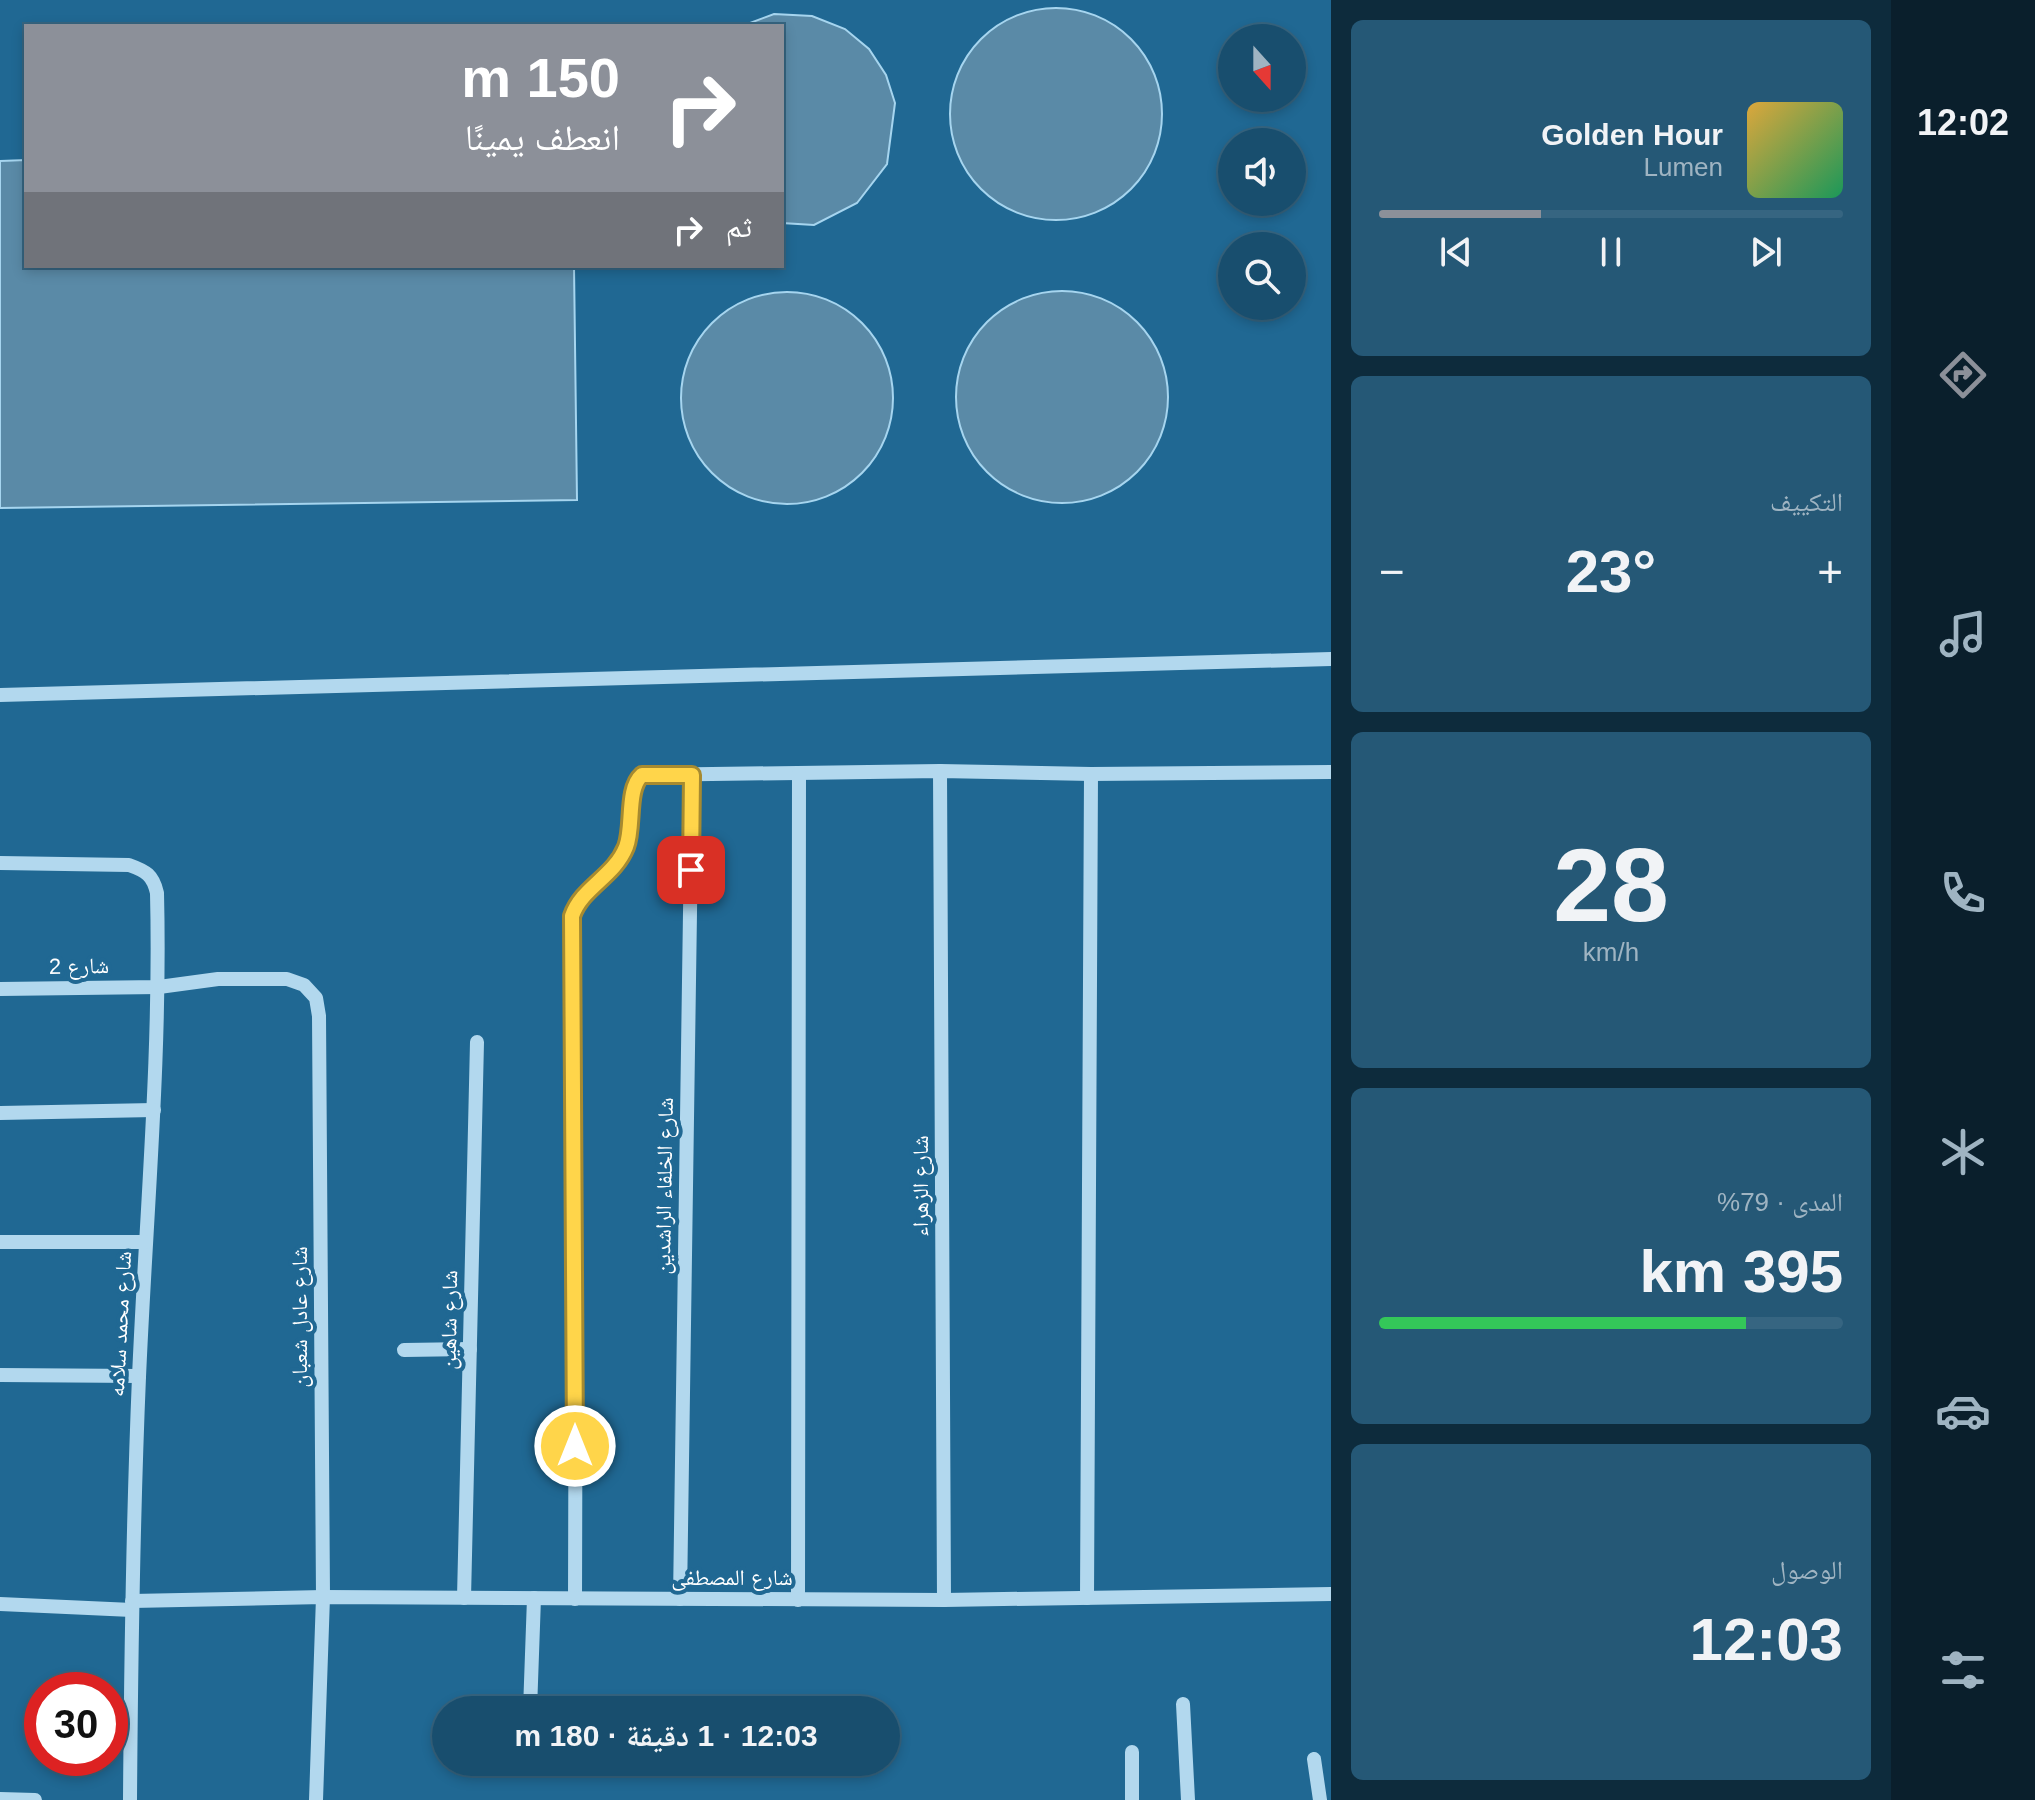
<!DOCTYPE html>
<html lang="ar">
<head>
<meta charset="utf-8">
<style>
	body { margin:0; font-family:Arial,"Noto Naskh Arabic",sans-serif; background:#255876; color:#f1f3f6; direction:rtl; height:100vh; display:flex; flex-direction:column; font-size:30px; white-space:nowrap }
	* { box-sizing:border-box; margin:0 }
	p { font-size:26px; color:#9fb4c2 }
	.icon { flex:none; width:44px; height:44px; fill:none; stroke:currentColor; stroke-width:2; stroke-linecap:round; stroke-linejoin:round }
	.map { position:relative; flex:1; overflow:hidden; direction:ltr }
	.side { display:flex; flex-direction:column; gap:20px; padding:20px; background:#0d2b3c; width:560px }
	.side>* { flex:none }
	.top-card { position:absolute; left:24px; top:24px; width:760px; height:244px; border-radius:0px; box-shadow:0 4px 12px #0003,0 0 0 2px #366581; direction:rtl; background:#8c9099; color:#fff; overflow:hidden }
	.needle { width:52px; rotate:159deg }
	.fabs { position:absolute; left:1218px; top:24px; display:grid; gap:16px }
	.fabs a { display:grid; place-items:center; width:88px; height:88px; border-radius:50%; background:#184e6e; box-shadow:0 4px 12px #0003,0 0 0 2px #366581; font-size:40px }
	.speed { position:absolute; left:24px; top:1672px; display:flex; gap:16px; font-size:40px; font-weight:700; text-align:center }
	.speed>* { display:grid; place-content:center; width:104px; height:104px; border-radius:50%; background:#184e6e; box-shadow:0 4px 12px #0003,0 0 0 2px #366581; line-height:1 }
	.speed .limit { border:12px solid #d22; background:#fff; color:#111 }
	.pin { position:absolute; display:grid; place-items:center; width:68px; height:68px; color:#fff; margin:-34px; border-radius:16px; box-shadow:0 4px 12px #0006 }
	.me { position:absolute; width:88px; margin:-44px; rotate:0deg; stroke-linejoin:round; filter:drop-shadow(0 0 6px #0008) }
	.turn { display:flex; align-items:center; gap:28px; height:168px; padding:0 32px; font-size:36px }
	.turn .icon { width:104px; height:104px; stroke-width:2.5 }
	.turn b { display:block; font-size:56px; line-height:68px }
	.then { display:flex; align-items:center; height:76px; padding:0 32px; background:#0003; gap:16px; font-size:30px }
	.big { font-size:60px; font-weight:700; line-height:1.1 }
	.side .tile { flex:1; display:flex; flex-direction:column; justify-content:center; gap:12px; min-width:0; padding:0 28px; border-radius:12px; background:#255876 }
	.side .dial { align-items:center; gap:0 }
	.dial b { font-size:104px; line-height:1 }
	.song { display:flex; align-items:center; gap:24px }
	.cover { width:96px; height:96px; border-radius:12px; background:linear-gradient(135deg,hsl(40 70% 55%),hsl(150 70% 35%)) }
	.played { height:8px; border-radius:4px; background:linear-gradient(90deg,#8c9099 35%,#366581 35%) }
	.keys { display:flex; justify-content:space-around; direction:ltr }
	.heat { display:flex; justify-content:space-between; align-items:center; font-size:44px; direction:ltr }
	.charge { height:12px; border-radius:6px; background:linear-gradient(90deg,#34c759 79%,#366581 0) }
	.trip { position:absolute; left:432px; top:1696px; width:468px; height:80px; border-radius:40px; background:#184e6e; box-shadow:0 4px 12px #0003,0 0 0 2px #366581; font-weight:700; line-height:80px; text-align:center; direction:rtl }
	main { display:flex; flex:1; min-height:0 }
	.tab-bar { display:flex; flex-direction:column; width:144px; justify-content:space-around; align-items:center; background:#0a1f2c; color:#9fb4c2 }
	.tab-bar .icon { width:56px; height:56px }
	.tab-bar .on { color:#8c9099 }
	.tab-bar b { font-size:36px; color:#f1f3f6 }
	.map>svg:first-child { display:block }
	.water { fill:#5a8aa7; stroke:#a6d5ef; stroke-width:2 }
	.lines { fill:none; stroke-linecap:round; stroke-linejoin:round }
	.minor { stroke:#b2d8ee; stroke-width:14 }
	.route-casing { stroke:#a68a30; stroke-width:20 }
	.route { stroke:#ffd54a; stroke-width:14 }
	.labels { text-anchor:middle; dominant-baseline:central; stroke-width:8; stroke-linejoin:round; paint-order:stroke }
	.street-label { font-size:22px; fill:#fff; stroke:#206893 }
</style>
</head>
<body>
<main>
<nav class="tab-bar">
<b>12:02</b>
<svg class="icon on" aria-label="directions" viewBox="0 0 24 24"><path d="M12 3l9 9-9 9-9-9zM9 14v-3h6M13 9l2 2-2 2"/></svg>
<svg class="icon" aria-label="music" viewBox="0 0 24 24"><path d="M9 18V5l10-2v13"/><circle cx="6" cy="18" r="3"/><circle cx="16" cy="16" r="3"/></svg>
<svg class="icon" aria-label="phone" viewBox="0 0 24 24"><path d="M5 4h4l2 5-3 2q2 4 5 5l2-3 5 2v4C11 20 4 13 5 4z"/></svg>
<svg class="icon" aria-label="climate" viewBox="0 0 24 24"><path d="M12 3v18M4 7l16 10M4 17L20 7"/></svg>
<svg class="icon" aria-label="car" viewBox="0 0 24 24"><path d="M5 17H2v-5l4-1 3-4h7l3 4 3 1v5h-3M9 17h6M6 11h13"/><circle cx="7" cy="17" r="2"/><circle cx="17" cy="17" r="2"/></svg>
<svg class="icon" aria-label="filters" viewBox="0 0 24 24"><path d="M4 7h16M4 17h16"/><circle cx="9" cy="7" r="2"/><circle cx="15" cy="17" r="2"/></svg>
</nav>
<section class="side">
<div class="tile">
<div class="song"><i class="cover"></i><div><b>Golden Hour</b><p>Lumen</p></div></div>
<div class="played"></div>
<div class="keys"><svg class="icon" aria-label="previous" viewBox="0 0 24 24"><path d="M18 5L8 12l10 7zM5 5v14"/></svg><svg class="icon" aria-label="pause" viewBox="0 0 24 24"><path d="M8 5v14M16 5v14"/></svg><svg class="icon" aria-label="next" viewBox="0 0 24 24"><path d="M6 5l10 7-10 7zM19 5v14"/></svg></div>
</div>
<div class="tile"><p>التكييف</p>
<div class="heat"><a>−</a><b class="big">23°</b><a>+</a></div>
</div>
<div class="tile dial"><b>28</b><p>km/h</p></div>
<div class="tile"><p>المدى · 79%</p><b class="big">395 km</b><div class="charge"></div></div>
<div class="tile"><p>الوصول</p><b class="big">12:03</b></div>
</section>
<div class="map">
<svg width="1331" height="1800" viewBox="0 0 1331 1800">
	<rect width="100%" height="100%" fill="#206893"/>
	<g class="water">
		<circle cx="1056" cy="114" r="106"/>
		<polygon points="774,14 812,16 845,29 869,49 886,75 895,103 887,164 857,203 814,225 782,223 782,26 742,26"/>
		<polygon points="26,160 26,266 574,266 577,500 0,508 0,161"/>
		<circle cx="1062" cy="397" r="106"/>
		<circle cx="787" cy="398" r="106"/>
	</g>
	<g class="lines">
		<g class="minor">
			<polyline points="0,695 1331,659"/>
			<polyline points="940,771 944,1600"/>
			<path d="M 0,863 L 129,865 C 146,871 153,875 157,893 C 161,1055 146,1215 139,1377 C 133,1518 131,1659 130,1800"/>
			<polyline points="0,989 159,987 218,979 287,979 304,985 316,998 319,1016 323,1597 316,1800"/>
			<polyline points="0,1113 154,1110"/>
			<polyline points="0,1242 146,1242"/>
			<polyline points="404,1350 470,1349"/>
			<polyline points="0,1375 139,1376"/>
			<polyline points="464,1598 477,1042"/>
			<polyline points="1087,1598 1091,774"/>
			<path d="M 575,1599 L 576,1233 L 572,916 C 582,887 614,877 626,847 C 634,826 624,791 642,775 L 940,771 L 1091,774 L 1331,772"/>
			<polyline points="680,1599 692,775"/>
			<polyline points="798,1600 799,773"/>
			<polyline points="132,1601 323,1597 944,1600 1331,1594"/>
			<polyline points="0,1604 132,1610"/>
			<polyline points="1183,1704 1188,1800"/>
			<polyline points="530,1710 534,1598"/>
			<polyline points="1132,1752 1132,1800"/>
			<polyline points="1314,1759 1320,1800"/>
			<polyline points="0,1799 35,1800"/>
		</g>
	</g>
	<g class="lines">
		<defs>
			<path id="route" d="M 575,1446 L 572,916 C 582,887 614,877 626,847 C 634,827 626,789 642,775 L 692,775 L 691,870"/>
		</defs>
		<use href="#route" class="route-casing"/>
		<use href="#route" class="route"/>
	</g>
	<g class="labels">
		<g class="street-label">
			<text transform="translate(79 966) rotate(-1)">شارع 2</text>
			<text transform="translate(664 1186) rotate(-89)">شارع الخلفاء الراشدين</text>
			<text transform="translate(920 1186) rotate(-90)">شارع الزهراء</text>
			<text transform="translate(299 1317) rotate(-90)">شارع عادل شعبان</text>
			<text transform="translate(449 1320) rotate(-89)">شارع شاهين</text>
			<text transform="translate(120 1324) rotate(-87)">شارع محمد سلامه</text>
			<text x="732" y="1577">شارع المصطفى</text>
		</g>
	</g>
</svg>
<div class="fabs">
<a><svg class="needle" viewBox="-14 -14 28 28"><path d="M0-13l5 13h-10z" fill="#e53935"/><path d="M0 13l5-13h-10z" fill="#9fb4c2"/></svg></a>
<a><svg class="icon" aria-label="sound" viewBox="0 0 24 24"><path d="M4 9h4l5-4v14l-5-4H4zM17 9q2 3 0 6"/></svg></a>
<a><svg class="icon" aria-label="search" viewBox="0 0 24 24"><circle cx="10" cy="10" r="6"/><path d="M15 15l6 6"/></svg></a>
</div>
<div class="speed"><div class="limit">30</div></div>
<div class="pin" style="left:691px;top:870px;background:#d93025"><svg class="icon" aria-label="arrive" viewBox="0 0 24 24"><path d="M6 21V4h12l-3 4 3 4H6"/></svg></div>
<svg class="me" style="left:575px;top:1446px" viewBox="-20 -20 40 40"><circle r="17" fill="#ffd54a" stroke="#fff" stroke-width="3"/><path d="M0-11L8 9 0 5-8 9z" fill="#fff"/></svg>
<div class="trip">12:03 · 1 دقيقة · 180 m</div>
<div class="top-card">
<div class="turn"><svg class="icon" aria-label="right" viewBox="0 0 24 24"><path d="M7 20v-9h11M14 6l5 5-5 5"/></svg><div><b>150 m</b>انعطف يمينًا</div></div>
<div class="then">ثم<svg class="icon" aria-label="right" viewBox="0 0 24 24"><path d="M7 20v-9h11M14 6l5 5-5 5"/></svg></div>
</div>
</div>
</main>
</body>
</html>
